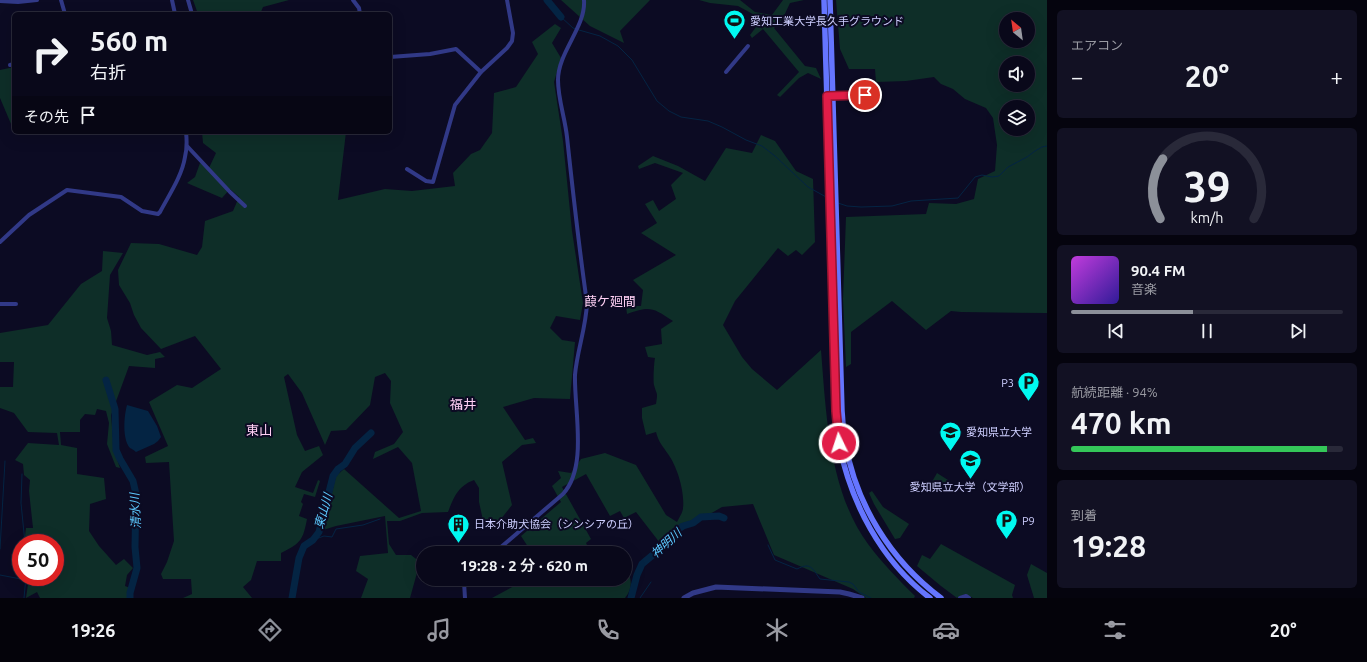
<!DOCTYPE html>
<html lang="ja">
<head>
<meta charset="utf-8">
<style>
	body { margin:0; font-family:Ubuntu,"Noto Sans JP",sans-serif; background:#121123; color:#f1f3f6; height:100vh; display:flex; flex-direction:column; font-size:15px; white-space:nowrap }
	* { box-sizing:border-box; margin:0 }
	p { font-size:13px; color:#999aa2 }
	.icon { flex:none; width:22px; height:22px; fill:none; stroke:currentColor; stroke-width:2; stroke-linecap:round; stroke-linejoin:round }
	.map { position:relative; flex:1; overflow:hidden }
	.side { display:flex; flex-direction:column; gap:10px; padding:10px; background:#05040e; width:320px }
	.side>* { flex:none }
	.guide { position:absolute; left:12px; top:12px; width:380px; height:122px; border-radius:6px; box-shadow:0 4px 16px #0002,0 0 0 1px #292939; background:#09081a; color:#f1f3f6; overflow:hidden }
	.needle { width:26px; rotate:331deg }
	.buttons { position:absolute; left:999px; top:12px; display:grid; gap:8px }
	.buttons a { display:grid; place-items:center; width:36px; height:36px; border-radius:50%; background:#09081a; box-shadow:0 4px 16px #0002,0 0 0 1px #292939; font-size:20px }
	.speed { position:absolute; left:12px; top:534px; display:flex; gap:8px; font-size:20px; font-weight:700; text-align:center }
	.speed>* { display:grid; place-content:center; width:52px; height:52px; border-radius:50%; background:#09081a; box-shadow:0 4px 16px #0002,0 0 0 1px #292939; line-height:1 }
	.speed .limit { border:6px solid #d22; background:#fff; color:#111 }
	.pin { position:absolute; display:grid; place-items:center; width:34px; height:34px; color:#fff; margin:-17px; border:2px solid #fff; border-radius:50%; box-shadow:0 1px 4px #0007 }
	.me { position:absolute; width:44px; margin:-22px; rotate:356deg; stroke-linejoin:round; filter:drop-shadow(0 0 3px #0008) }
	.turn { display:flex; align-items:center; gap:14px; height:84px; padding:0 12px; font-size:18px }
	.turn .icon { width:52px; height:52px; stroke-width:2.5 }
	.turn b { display:block; font-size:28px; line-height:34px }
	.then { display:flex; align-items:center; height:38px; padding:0 12px; background:#0003; gap:8px; font-size:15px }
	.big { font-size:30px; font-weight:600; line-height:1.1 }
	.side .tile { flex:1; display:flex; flex-direction:column; justify-content:center; gap:6px; min-width:0; padding:0 14px; border-radius:6px; background:#121123 }
	.side .dial { align-items:center; gap:0 }
	.dial svg { height:104px; overflow:visible; fill:none; stroke:#292939; stroke-width:7; stroke-linecap:round; text-anchor:middle }
	.dial text { fill:#f1f3f6; stroke:none }
	.song { display:flex; align-items:center; gap:12px }
	.cover { width:48px; height:48px; border-radius:6px; background:linear-gradient(135deg,hsl(290 70% 55%),hsl(250 70% 35%)) }
	.played { height:4px; border-radius:2px; background:linear-gradient(90deg,#8c9099 45%,#292939 45%) }
	.keys { display:flex; justify-content:space-around; direction:ltr }
	.heat { display:flex; justify-content:space-between; align-items:center; font-size:22px; direction:ltr }
	.charge { height:6px; border-radius:3px; background:linear-gradient(90deg,#34c759 94%,#292939 0) }
	.trip { position:absolute; left:416px; top:546px; width:216px; height:40px; border-radius:20px; background:#09081a; box-shadow:0 4px 16px #0002,0 0 0 1px #292939; font-weight:600; line-height:40px; text-align:center }
	.tabs { display:flex; height:64px; justify-content:space-around; align-items:center; background:#04030a; color:#999aa2 }
	.tabs .icon { width:28px; height:28px }
	.tabs .selected { color:#8c9099 }
	.tabs b { font-size:18px; color:#f1f3f6 }
	main { display:flex; flex:1; min-height:0 }
	.map>svg:first-child { display:block }
	.green { fill:#0e2e28; fill-rule:evenodd }
	.water { fill:#042443 }
	.lines { fill:none; stroke-linecap:round; stroke-linejoin:round }
	.stream { stroke:#042443; stroke-width:1 }
	.river { stroke:#042443; stroke-width:7 }
	.minor { stroke:#313987; stroke-width:4 }
	.tertiary { stroke:#313987; stroke-width:5 }
	.secondary { stroke:#6575ff; stroke-width:5.5 }
	.route-casing { stroke:#92132f; stroke-width:10 }
	.route { stroke:#e11d48; stroke-width:7 }
	.labels { text-anchor:middle; dominant-baseline:central; stroke-width:4; stroke-linejoin:round; paint-order:stroke }
	.poi-label { font-size:11px; fill:#cecfff; stroke:#0c0b23; text-anchor:start }
	.water-label { font-size:12px; font-style:italic; fill:#5cc9ff; stroke:#0c0b23 }
	.quarter-label { font-size:13px; fill:#ffd0f4; stroke:#0c0b23 }
</style>
</head>
<body>
<main>
<div class="map">
<svg width="1047" height="598" viewBox="0 0 1047 598">
	<rect width="100%" height="100%" fill="#0c0b23"/>
	<g class="green">
		<polygon points="193,0 289,0 263,7 260,14 198,14"/>
		<polygon points="561,0 650,0 620,31 624,43 590,26"/>
		<polygon points="699,0 740,0 755,12 772,15 783,0 804,0 790,3 783,18 774,28 805,66 816,68 821,79 808,73 799,78 780,97 777,95 799,72 763,29 752,38 750,35 762,19 738,6 710,3"/>
		<path d="M 836,0 L 1047,0 L 1047,313 L 961,312 L 951,311 L 926,330 L 892,301 L 851,332 L 851,364 L 846,367 L 843,299 L 846,217 L 926,214 L 929,203 L 956,204 L 974,199 L 978,179 L 995,171 L 997,145 L 993,118 L 986,108 L 965,99 L 953,89 L 941,84 L 934,77 L 906,81 L 876,82 L 875,69 L 849,69 L 840,49 ZM 1006,19 L 1028,19 L 1028,41 L 1006,41 ZM 1006,63 L 1028,63 L 1028,85 L 1006,85 ZM 1006,107 L 1028,107 L 1028,129 L 1006,129 Z"/>
		<path d="M 555,24 L 561,28 L 552,43 L 561,58 L 554,82 L 563,141 L 572,231 L 583,303 L 580,320 L 556,316 L 550,328 L 562,340 L 575,342 L 570,399 L 534,398 L 503,407 L 525,440 L 533,438 L 536,443 L 522,445 L 502,462 L 512,505 L 497,524 L 490,526 L 483,520 L 479,502 L 479,488 L 474,480 C 458,486 454,497 448,512 L 422,513 L 400,521 L 387,521 L 389,544 L 396,555 L 411,555 L 420,562 L 410,598 L 361,598 L 368,579 L 356,571 L 360,556 L 388,553 L 385,516 L 336,526 L 323,530 L 336,476 L 344,469 L 399,518 L 421,511 L 412,463 L 398,447 L 373,459 L 375,452 L 394,444 L 403,432 L 390,403 L 391,381 L 385,373 L 375,377 L 370,405 L 346,430 L 331,431 L 325,445 L 302,393 L 288,374 L 284,377 L 297,435 L 305,451 L 319,446 L 323,455 L 302,472 L 295,487 L 313,493 L 318,480 L 320,481 L 315,497 L 304,494 L 301,502 L 303,504 L 299,516 L 307,519 C 303,540 301,543 281,553 L 281,561 L 257,561 L 251,580 L 243,587 L 252,598 L 183,598 L 192,594 L 191,579 L 163,579 L 161,574 L 167,562 L 174,541 L 169,462 L 146,463 L 145,457 L 168,446 L 149,402 L 177,385 L 192,388 L 221,369 L 195,336 L 161,349 L 141,328 L 134,315 L 130,303 L 119,285 L 118,270 L 131,243 L 159,244 L 197,255 L 202,247 L 205,221 L 233,211 L 239,197 L 230,189 L 222,198 L 187,183 L 195,177 L 200,163 L 209,168 L 216,153 L 203,143 L 202,132 L 346,132 L 338,200 L 385,189 L 412,191 L 455,186 L 453,173 L 471,154 L 480,150 L 492,133 L 494,93 L 516,87 L 538,54 L 532,42 Z"/>
		<polygon points="14,67 14,131 0,98 0,70"/>
		<path d="M 761,135 L 775,141 L 796,171 L 813,179 L 815,242 L 802,255 L 796,250 L 788,256 L 778,248 L 735,301 L 723,325 L 742,357 L 752,369 L 777,390 L 821,350 C 826,413 829,491 868,544 C 882,563 898,579 915,596 L 914,598 L 866,598 L 853,589 L 774,555 L 753,504 L 722,507 L 660,543 L 636,512 L 624,518 L 620,511 L 610,516 L 586,474 L 562,487 L 591,539 L 586,543 L 591,553 L 532,553 L 521,536 L 561,502 L 552,486 L 561,478 L 558,471 L 571,473 L 581,459 L 605,453 L 636,465 L 666,515 L 677,522 C 679,518 683,512 683,508 C 685,492 677,466 668,454 C 662,445 659,443 656,432 L 646,435 L 642,418 L 642,408 L 656,404 C 658,391 657,396 654,385 C 653,381 654,362 655,358 L 648,357 L 645,347 L 662,344 L 661,329 L 673,321 C 652,307 650,306 627,314 L 626,306 L 641,306 L 643,290 L 633,280 L 676,255 L 641,233 L 657,223 L 645,204 L 653,200 L 659,211 L 676,199 L 671,185 L 683,173 L 655,163 L 639,169 L 638,166 L 653,156 L 678,166 L 705,181 L 726,148 L 752,153 Z"/>
		<polygon points="103,251 123,253 110,275 107,318 111,331 112,345 147,355 160,352 165,357 155,359 155,368 129,366 111,415 114,450 120,468 116,467 107,444 109,423 106,411 97,409 95,415 85,414 80,420 80,432 60,432 61,445 77,448 77,474 104,478 106,499 90,504 89,531 99,546 116,565 124,559 133,568 127,575 125,586 130,588 129,598 40,598 37,592 26,598 29,577 55,577 55,543 27,543 25,536 26,528 33,528 29,491 30,480 24,475 23,464 15,460 28,443 59,445 57,433 28,432 14,413 0,408 0,387 13,387 14,362 0,362 0,333 48,325 81,284 102,271"/>
		<polygon points="937,473 948,480 940,493 929,487"/>
		<polygon points="872,491 883,507 909,524 900,538 895,539 874,504 869,493"/>
		<polygon points="941,544 1015,585 1012,595 1013,598 973,598 965,594 957,598 941,586 917,566 922,555 930,559"/>
		<path d="M 625,563 C 630,576 635,586 625,598 L 492,598 L 527,579 L 604,579 L 608,586 L 617,582 L 617,579 L 625,579 Z"/>
		<polygon points="1031,564 1047,573 1047,598 1034,598 1027,575"/>
	</g>
	<path class="water" d="M 127,405 L 148,411 L 157,426 L 161,437 L 158,441 L 154,444 L 136,452 C 134,450 132,449 130,448 C 122,439 124,416 127,405 Z"/>
	<g class="lines">
		<g class="stream">
			<polyline points="561,17 573,28 576,29"/>
			<polyline points="579,30 600,36 618,46 632,60 657,101 669,111 681,117 708,121 722,127 746,140 762,146 775,156 808,187 828,198"/>
			<polyline points="838,203 847,206 861,207 892,206 911,201 958,198 975,177 982,175 992,177 999,176 1008,167 1027,157 1035,151 1042,147 1047,146"/>
			<polyline points="22,474 21,503 25,543"/>
			<polyline points="313,540 324,536 332,537 336,529 363,525 380,519"/>
			<path d="M 768,545 L 775,560 L 797,569 C 811,562 812,568 820,579 L 849,582 L 853,584 L 859,592 L 871,598"/>
			<polyline points="0,549 5,461"/>
			<polyline points="0,575 26,580"/>
			<polyline points="24,598 26,577"/>
			<polyline points="640,598 651,582"/>
		</g>
		<g class="river">
			<polyline points="547,0 561,17"/>
			<polyline points="106,380 115,409 116,450 120,459 133,481 136,494 135,547 137,568 130,593 130,598"/>
			<polyline points="292,598 299,558 304,546 313,540 319,532 333,476 338,469 345,464 355,448 371,433"/>
			<polyline points="631,598 637,575 642,564 673,538 677,530 683,526 693,523 701,517 719,516 724,518"/>
		</g>
		<g class="minor">
			<polyline points="61,0 65,14"/>
			<polyline points="172,0 175,14"/>
			<polyline points="188,0 192,14"/>
			<polyline points="353,0 359,8 360,14"/>
			<polyline points="0,1 18,2 37,0"/>
			<polyline points="390,57 430,54 456,49 481,72"/>
			<polyline points="10,65 14,64"/>
			<polyline points="726,72 748,46"/>
			<polyline points="832,96 865,95"/>
			<polyline points="187,146 230,192 245,206"/>
			<polyline points="407,169 426,181 433,182 455,105 481,72 507,48 512,41 513,33 507,0"/>
			<path d="M 0,242 L 29,215 L 67,190 L 121,197 L 142,211 L 158,214 L 160,212 C 169,195 182,176 185,157 C 187,149 187,141 186,132"/>
			<polyline points="0,304 16,304"/>
			<path d="M 494,553 L 563,494 C 588,467 574,410 575,375 C 577,351 586,328 587,303 C 579,248 573,193 567,137 C 565,118 558,99 558,80 C 558,52 586,27 584,0"/>
			<polyline points="465,598 464,582 466,579"/>
			<polyline points="960,598 966,596 969,598"/>
		</g>
		<polyline class="tertiary" points="684,598 693,593 716,587 840,592 849,594 862,598"/>
		<g class="secondary">
			<path d="M 824,0 L 836,411 C 837,422 837,433 839,444 C 851,503 881,561 930,598"/>
			<path d="M 830,0 L 842,411 C 843,421 843,432 845,442 C 856,504 890,560 941,598"/>
		</g>
	</g>
	<g class="lines">
		<defs>
			<polyline id="route" points="839,443 836,411 827,96 865,95"/>
		</defs>
		<use href="#route" class="route-casing"/>
		<use href="#route" class="route"/>
	</g>
	<defs>
		<symbol id="stadium-pin" viewBox="-11 -11 22 30"><path d="M0 17L-7.5 6A9.5 9.5 0 1 1 7.5 6Z" fill="#00f9f1" stroke="#0c0b23"/><path d="M0-5a6.5 5 0 1 0 0 10a6.5 5 0 1 0 0-10ZM-3.5-1.8h7v3.6h-7Z" fill="#111"/></symbol>
		<symbol id="parking-pin" viewBox="-11 -11 22 30"><path d="M0 17L-7.5 6A9.5 9.5 0 1 1 7.5 6Z" fill="#00f9f1" stroke="#0c0b23"/><path d="M-3.5-5.5H1a3.5 3.5 0 0 1 0 7H-1V5.5H-3.5ZM-1-3.4V-.6H.8a1.4 1.4 0 0 0 0-2.8Z" fill="#111"/></symbol>
		<symbol id="university-pin" viewBox="-11 -11 22 30"><path d="M0 17L-7.5 6A9.5 9.5 0 1 1 7.5 6Z" fill="#00f9f1" stroke="#0c0b23"/><path d="M0-5L7-2L0 1L-7-2ZM-4 1L0 2.5L4 1V4Q0 6-4 4Z" fill="#111"/></symbol>
		<symbol id="building-pin" viewBox="-11 -11 22 30"><path d="M0 17L-7.5 6A9.5 9.5 0 1 1 7.5 6Z" fill="#00f9f1" stroke="#0c0b23"/><path d="M-4-6H4V6H1V3H-1V6H-4ZM-2.5-4.3h1.7v1.8h-1.7ZM.8-4.3h1.7v1.8H.8ZM-2.5-1h1.7V.8h-1.7ZM.8-1h1.7V.8H.8Z" fill="#111"/></symbol>
	</defs>
	<g fill-rule="evenodd">
		<use href="#stadium-pin" x="722" y="8" width="25" height="34"/>
		<use href="#parking-pin" x="1016" y="370" width="25" height="34"/>
		<use href="#university-pin" x="938" y="420" width="25" height="34"/>
		<use href="#university-pin" x="958" y="448" width="25" height="34"/>
		<use href="#parking-pin" x="994" y="508" width="25" height="34"/>
		<use href="#building-pin" x="446" y="512" width="25" height="34"/>
	</g>
	<g class="labels">
		<g class="poi-label">
			<text x="750" y="21">愛知工業大学長久手グラウンド</text>
			<text x="1014" y="383" text-anchor="end">P3</text>
			<text x="966" y="432">愛知県立大学</text>
			<text x="970" y="487" text-anchor="middle">愛知県立大学（文学部）</text>
			<text x="1022" y="521">P9</text>
			<text x="474" y="524">日本介助犬協会（シンシアの丘）</text>
		</g>
		<g class="water-label">
			<text transform="translate(135 511) rotate(-93)">清水川</text>
			<text transform="translate(323 511) rotate(-74)">東山川</text>
			<text transform="translate(666 543) rotate(-42)">神明川</text>
		</g>
		<g class="quarter-label">
			<text x="610" y="301">葭ケ廻間</text>
			<text x="463" y="404">福井</text>
			<text x="259" y="430">東山</text>
		</g>
	</g>
</svg>
<div class="buttons">
<a><svg class="needle" viewBox="-14 -14 28 28"><path d="M0-13l5 13h-10z" fill="#e53935"/><path d="M0 13l5-13h-10z" fill="#999aa2"/></svg></a>
<a><svg class="icon" aria-label="sound" viewBox="0 0 24 24"><path d="M4 9h4l5-4v14l-5-4H4zM17 9q2 3 0 6"/></svg></a>
<a><svg class="icon" aria-label="layers" viewBox="0 0 24 24"><path d="M12 4l9 5-9 5-9-5zM3 14l9 5 9-5"/></svg></a>
</div>
<div class="speed"><div class="limit">50</div></div>
<div class="pin" style="left:865px;top:95px;background:#d93025"><svg class="icon" aria-label="arrive" viewBox="0 0 24 24"><path d="M6 21V4h12l-3 4 3 4H6"/></svg></div>
<svg class="me" style="left:839px;top:443px" viewBox="-20 -20 40 40"><circle r="17" fill="#e11d48" stroke="#fff" stroke-width="3"/><path d="M0-11L8 9 0 5-8 9z" fill="#fff"/></svg>
<div class="trip">19:28 · 2 分 · 620 m</div>
<div class="guide">
<div class="turn"><svg class="icon" aria-label="right" viewBox="0 0 24 24"><path d="M7 20v-9h11M14 6l5 5-5 5"/></svg><div><b>560 m</b>右折</div></div>
<div class="then">その先<svg class="icon" aria-label="arrive" viewBox="0 0 24 24"><path d="M6 21V4h12l-3 4 3 4H6"/></svg></div>
</div>
</div>
<section class="side">
<div class="tile"><p>エアコン</p>
<div class="heat"><a>−</a><b class="big">20°</b><a>+</a></div>
</div>
<div class="tile dial"><svg viewBox="0 0 100 80">
<path d="M14 69A42 42 0 1 1 86 69"/>
<path d="M14 69A42 42 0 0 1 16 23" stroke="#8c9099"/>
<text x="50" y="56" font-size="32" font-weight="700">39</text>
<text x="50" y="72" font-size="11">km/h</text>
</svg></div>
<div class="tile">
<div class="song"><i class="cover"></i><div><b>90.4 FM</b><p>音楽</p></div></div>
<div class="played"></div>
<div class="keys"><svg class="icon" aria-label="previous" viewBox="0 0 24 24"><path d="M18 5L8 12l10 7zM5 5v14"/></svg><svg class="icon" aria-label="pause" viewBox="0 0 24 24"><path d="M8 5v14M16 5v14"/></svg><svg class="icon" aria-label="next" viewBox="0 0 24 24"><path d="M6 5l10 7-10 7zM19 5v14"/></svg></div>
</div>
<div class="tile"><p>航続距離 · 94%</p><b class="big">470 km</b><div class="charge"></div></div>
<div class="tile"><p>到着</p><b class="big">19:28</b></div>
</section>
</main>
<nav class="tabs">
<b>19:26</b>
<svg class="icon selected" aria-label="directions" viewBox="0 0 24 24"><path d="M12 3l9 9-9 9-9-9zM9 14v-3h6M13 9l2 2-2 2"/></svg>
<svg class="icon" aria-label="music" viewBox="0 0 24 24"><path d="M9 18V5l10-2v13"/><circle cx="6" cy="18" r="3"/><circle cx="16" cy="16" r="3"/></svg>
<svg class="icon" aria-label="phone" viewBox="0 0 24 24"><path d="M5 4h4l2 5-3 2q2 4 5 5l2-3 5 2v4C11 20 4 13 5 4z"/></svg>
<svg class="icon" aria-label="climate" viewBox="0 0 24 24"><path d="M12 3v18M4 7l16 10M4 17L20 7"/></svg>
<svg class="icon" aria-label="car" viewBox="0 0 24 24"><path d="M5 17H2v-5l4-1 3-4h7l3 4 3 1v5h-3M9 17h6M6 11h13"/><circle cx="7" cy="17" r="2"/><circle cx="17" cy="17" r="2"/></svg>
<svg class="icon" aria-label="filters" viewBox="0 0 24 24"><path d="M4 7h16M4 17h16"/><circle cx="9" cy="7" r="2"/><circle cx="15" cy="17" r="2"/></svg>
<b>20°</b>
</nav>
</body>
</html>
